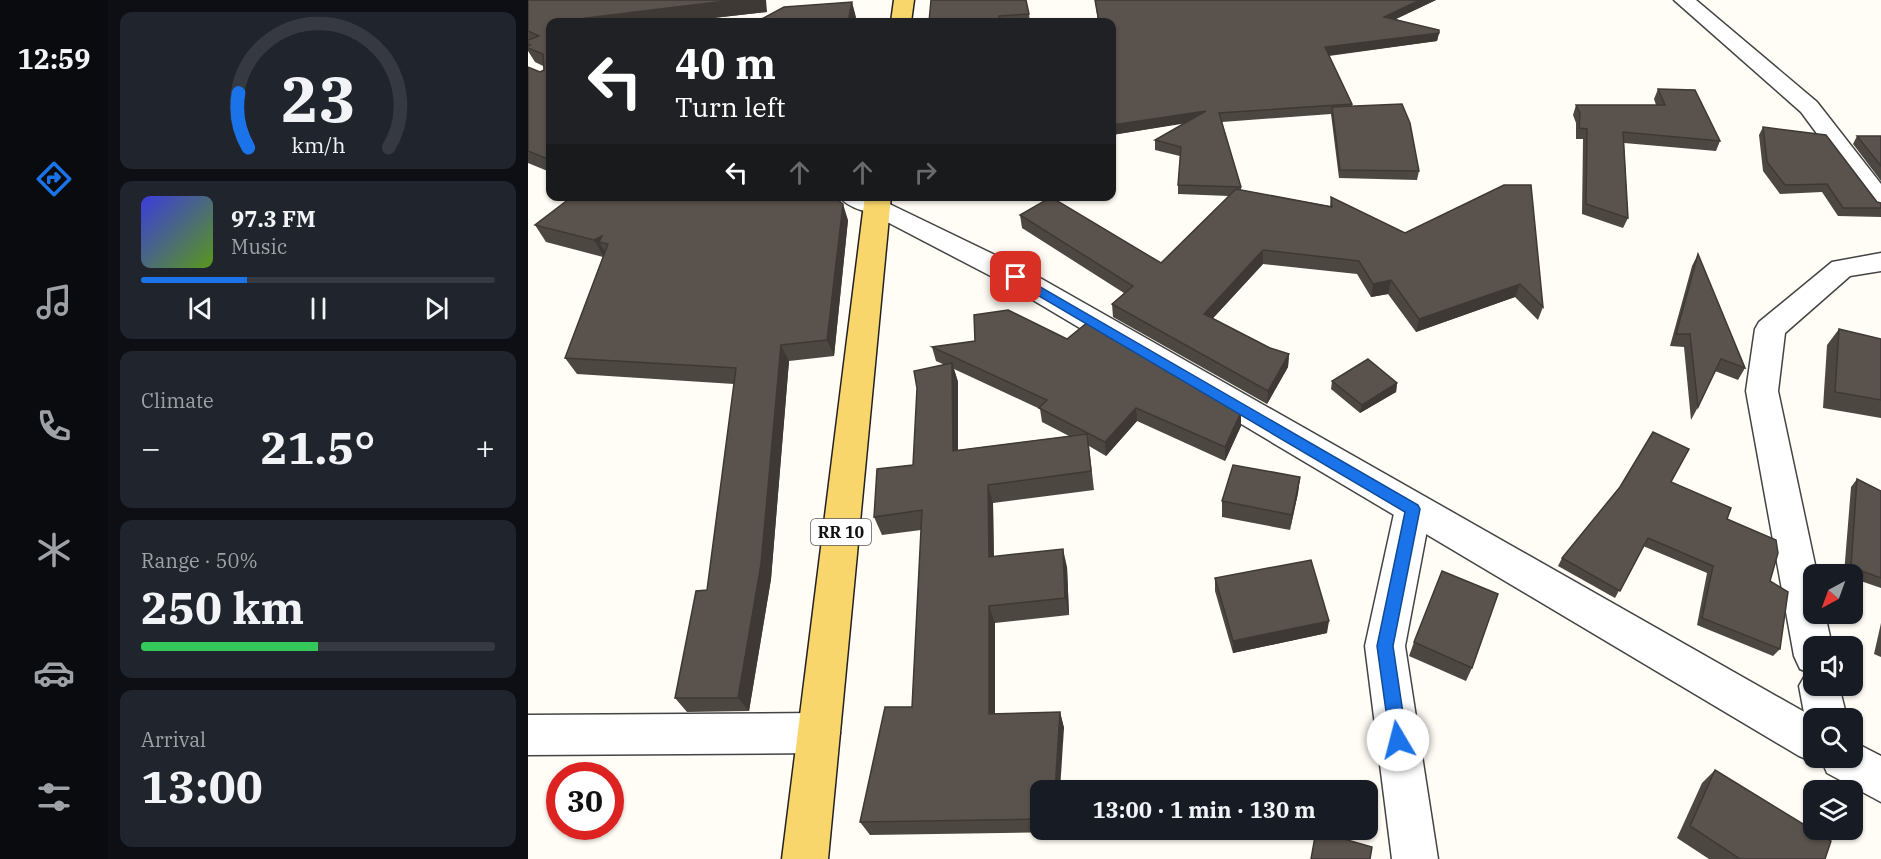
<!DOCTYPE html>
<html lang="en">
<head>
<meta charset="utf-8">
<style>
	body { margin:0; font-family:"IBM Plex Serif",serif; background:#20242c; color:#f1f3f6; height:100vh; display:flex; flex-direction:column; font-size:22px; white-space:nowrap }
	* { box-sizing:border-box; margin:0 }
	p { font-size:20px; color:#9ea1a6 }
	.icon { flex:none; width:33px; height:33px; fill:none; stroke:currentColor; stroke-width:2; stroke-linecap:round; stroke-linejoin:round }
	.map { position:relative; flex:1; overflow:hidden }
	.drawer { display:flex; flex-direction:column; gap:12px; padding:12px; background:#0d0f14; width:420px }
	.drawer>* { flex:none }
	.hud { position:absolute; left:18px; top:18px; width:570px; height:183px; border-radius:12px; box-shadow:0 2px 4px #0004; background:#202124; color:#fff; overflow:hidden }
	.needle { width:39px; rotate:221deg }
	.buttons { position:absolute; left:1275px; top:564px; display:grid; gap:12px }
	.buttons a { display:grid; place-items:center; width:60px; height:60px; border-radius:12px; background:#171b24; box-shadow:0 2px 4px #0004; font-size:30px }
	.speed { position:absolute; left:18px; top:762px; display:flex; gap:12px; font-size:30px; font-weight:700; text-align:center }
	.speed>* { display:grid; place-content:center; width:78px; height:78px; border-radius:50%; background:#171b24; box-shadow:0 2px 4px #0004; line-height:1 }
	.speed .limit { border:9px solid #d22; background:#fff; color:#111 }
	.pin { position:absolute; display:grid; place-items:center; width:51px; height:51px; color:#fff; margin:-26px; border-radius:12px; box-shadow:0 3px 9px #0006 }
	.me { position:absolute; width:66px; margin:-33px; rotate:352deg; stroke-linejoin:round; filter:drop-shadow(0 0 4px #0008) }
	.turn { display:flex; align-items:center; gap:21px; height:126px; padding:0 30px; font-size:27px }
	.turn .icon { width:78px; height:78px; stroke-width:2.5 }
	.turn b { display:block; font-size:42px; line-height:51px }
	.lanes { display:flex; align-items:center; height:57px; padding:0 30px; background:#0003; justify-content:center; gap:30px; direction:ltr }
	.lanes .off { opacity:.35 }
	.big { font-size:45px; font-weight:800; line-height:1.1 }
	.drawer .card { flex:1; display:flex; flex-direction:column; justify-content:center; gap:9px; min-width:0; padding:0 21px; border-radius:12px; background:#20242c }
	.drawer .dial { align-items:center; gap:0 }
	.dial svg { height:156px; overflow:visible; fill:none; stroke:#363941; stroke-width:7; stroke-linecap:round; text-anchor:middle }
	.dial text { fill:#f1f3f6; stroke:none }
	.song { display:flex; align-items:center; gap:18px }
	.cover { width:72px; height:72px; border-radius:9px; background:linear-gradient(135deg,hsl(240 70% 55%),hsl(90 70% 35%)) }
	.played { height:6px; border-radius:3px; background:linear-gradient(90deg,#1a73e8 30%,#363941 30%) }
	.keys { display:flex; justify-content:space-around; direction:ltr }
	.heat { display:flex; justify-content:space-between; align-items:center; font-size:33px; direction:ltr }
	.charge { height:9px; border-radius:4px; background:linear-gradient(90deg,#34c759 50%,#363941 0) }
	.trip { position:absolute; left:502px; top:780px; width:348px; height:60px; border-radius:12px; background:#171b24; box-shadow:0 2px 4px #0004; font-weight:800; line-height:60px; text-align:center }
	main { display:flex; flex:1; min-height:0 }
	.tabs { display:flex; flex-direction:column; width:108px; justify-content:space-around; align-items:center; background:#090b0e; color:#9ea1a6 }
	.tabs .icon { width:42px; height:42px }
	.tabs .on { color:#1a73e8 }
	.tabs b { font-size:27px; color:#f1f3f6 }
	.map>svg:first-child { display:block }
	.lines { fill:none; stroke-linecap:round; stroke-linejoin:round }
	.minor-casing { stroke:#444; stroke-width:3 }
	.tertiary-casing { stroke:#444; stroke-width:3 }
	.primary-casing { stroke:#222; stroke-width:3 }
	.minor { fill:#fff; fill-rule:evenodd }
	.tertiary { fill:#fff; fill-rule:evenodd }
	.primary { fill:#f9d66b; fill-rule:evenodd }
	.wall { fill:#4d4742; fill-rule:evenodd }
	.shaded-wall { fill:#3f3936 }
	.building { fill:#5a524d; stroke:#3f3936; stroke-width:1.5 }
	.route { fill:#1a73e8; stroke:#114b97; stroke-width:1.5 }
	.labels { text-anchor:middle; dominant-baseline:central; stroke-width:6; stroke-linejoin:round; paint-order:stroke }
	.shield { fill:#fff; stroke:#585858; stroke-width:1.5 }
	.shield-label { font-size:16px; font-weight:bold; fill:#111 }
</style>
</head>
<body>
<main>
<nav class="tabs">
<b>12:59</b>
<svg class="icon on" aria-label="directions" viewBox="0 0 24 24"><path d="M12 3l9 9-9 9-9-9zM9 14v-3h6M13 9l2 2-2 2"/></svg>
<svg class="icon" aria-label="music" viewBox="0 0 24 24"><path d="M9 18V5l10-2v13"/><circle cx="6" cy="18" r="3"/><circle cx="16" cy="16" r="3"/></svg>
<svg class="icon" aria-label="phone" viewBox="0 0 24 24"><path d="M5 4h4l2 5-3 2q2 4 5 5l2-3 5 2v4C11 20 4 13 5 4z"/></svg>
<svg class="icon" aria-label="climate" viewBox="0 0 24 24"><path d="M12 3v18M4 7l16 10M4 17L20 7"/></svg>
<svg class="icon" aria-label="car" viewBox="0 0 24 24"><path d="M5 17H2v-5l4-1 3-4h7l3 4 3 1v5h-3M9 17h6M6 11h13"/><circle cx="7" cy="17" r="2"/><circle cx="17" cy="17" r="2"/></svg>
<svg class="icon" aria-label="filters" viewBox="0 0 24 24"><path d="M4 7h16M4 17h16"/><circle cx="9" cy="7" r="2"/><circle cx="15" cy="17" r="2"/></svg>
</nav>
<section class="drawer">
<div class="card dial"><svg viewBox="0 0 100 80">
<path d="M14 69A42 42 0 1 1 86 69"/>
<path d="M14 69A42 42 0 0 1 9 41" stroke="#1a73e8"/>
<text x="50" y="56" font-size="32" font-weight="700">23</text>
<text x="50" y="72" font-size="11">km/h</text>
</svg></div>
<div class="card">
<div class="song"><i class="cover"></i><div><b>97.3 FM</b><p>Music</p></div></div>
<div class="played"></div>
<div class="keys"><svg class="icon" aria-label="previous" viewBox="0 0 24 24"><path d="M18 5L8 12l10 7zM5 5v14"/></svg><svg class="icon" aria-label="pause" viewBox="0 0 24 24"><path d="M8 5v14M16 5v14"/></svg><svg class="icon" aria-label="next" viewBox="0 0 24 24"><path d="M6 5l10 7-10 7zM19 5v14"/></svg></div>
</div>
<div class="card"><p>Climate</p>
<div class="heat"><a>−</a><b class="big">21.5°</b><a>+</a></div>
</div>
<div class="card"><p>Range · 50%</p><b class="big">250 km</b><div class="charge"></div></div>
<div class="card"><p>Arrival</p><b class="big">13:00</b></div>
</section>
<div class="map">
<svg width="1353" height="859" viewBox="0 0 1353 859">
	<rect width="100%" height="100%" fill="#fffdf5"/>
	<g class="lines">
		<defs>
			<g id="minor">
				<polygon points="1146,0 1168,0 1289,102 1353,184 1353,210 1344,208 1273,112"/>
				<path d="M 311,196 C 327,196 352,191 362,206 L 358,212 C 345,215 320,209 311,196 Z"/>
				<polygon points="1353,253 1353,271 1322,276 1257,333 1250,391 1289,574 1286,574 1286,614 1297,614 1304,646 1286,646 1286,686 1311,686 1319,718 1286,718 1286,733 1277,718 1271,686 1279,672 1272,669 1266,656 1218,391 1227,329 1231,322 1304,262"/>
				<polygon points="885,495 898,499 903,509 877,646 910,859 864,859 837,646 867,509 872,499"/>
				<polygon points="291,713 306,719 312,733 306,747 291,753 0,755 0,715"/>
			</g>
			<polygon id="tertiary" points="349,198 498,270 1287,718 1286,758 1324,758 1324,741 1353,756 1353,802 1299,773 1293,759 1286,762 1271,756 478,284 340,212 336,206 340,200"/>
			<g id="primary">
				<polygon points="366,0 386,0 383,22 363,22"/>
				<polygon points="337,196 363,196 300,859 254,859"/>
			</g>
		</defs>
		<use href="#minor" class="minor-casing"/>
		<use href="#tertiary" class="tertiary-casing"/>
		<use href="#primary" class="primary-casing"/>
		<use href="#minor" class="minor"/>
		<use href="#tertiary" class="tertiary"/>
		<use href="#primary" class="primary"/>
	</g>
	<g class="wall">
		<polygon points="0,0 239,12 150,22 22,22 22,172 0,163 0,67 12,72 16,70 15,66 7,62 0,51"/>
		<polygon points="403,0 501,14 502,22 401,22"/>
		<polygon points="567,0 908,0 868,19 911,33 909,41 801,56 824,104 824,106 891,171 889,180 811,178 803,114 694,122 713,187 713,190 802,206 803,197 877,233 976,185 1015,307 1010,320 987,297 888,332 860,294 843,297 829,274 735,264 684,319 742,348 761,354 760,367 739,404 585,317 584,304 596,293 494,228 492,215 633,263 701,196 650,194 650,185 652,156 627,150 627,140 656,123 584,135 584,22 570,22"/>
		<polygon points="1130,89 1192,141 1188,151 1096,143 1100,218 1095,228 1054,214 1055,139 1048,139 1048,123 1045,115 1048,105 1128,105 1126,99"/>
		<polygon points="1235,127 1349,202 1353,203 1353,217 1310,216 1294,192 1252,194 1235,171 1231,135"/>
		<polygon points="1329,136 1353,136 1353,181 1325,144"/>
		<polygon points="320,220 306,356 261,361 243,579 221,711 159,712 147,698 179,590 206,384 49,374 37,358 75,257 18,242 7,225"/>
		<polygon points="1170,254 1217,368 1210,380 1187,371 1170,407 1163,420 1156,347 1142,346 1164,266"/>
		<polygon points="1311,329 1353,339 1353,418 1295,408 1299,345"/>
		<path d="M 404,347 L 713,426 L 697,461 L 609,421 L 578,456 L 561,446 L 566,490 L 465,503 L 466,557 L 539,567 L 541,615 L 467,623 L 467,714 L 532,712 L 536,728 L 513,790 L 513,830 L 530,830 L 529,832 L 342,835 L 332,822 L 384,707 L 393,530 L 354,535 L 346,517 L 385,465 L 417,365 L 408,361 ZM 426,369 L 512,409 L 514,422 L 541,436 L 430,450 L 430,382 Z"/>
		<polygon points="804,381 869,383 868,392 832,413 803,389"/>
		<polygon points="772,477 770,493 762,530 694,517 694,501"/>
		<polygon points="1329,479 1353,491 1353,588 1324,578 1324,574 1316,574 1323,487"/>
		<polygon points="1199,519 1242,581 1252,649 1245,656 1169,625 1179,573 1115,546 1087,598 1030,566 1034,558"/>
		<polygon points="687,578 799,633 705,653 687,591"/>
		<polygon points="1353,623 1353,657 1346,654"/>
		<polygon points="886,642 944,668 938,681 881,656"/>
		<polygon points="1187,770 1297,859 1181,859 1149,838 1174,783"/>
	</g>
	<g class="shaded-wall">
		<polygon points="206,0 238,0 239,12 150,22 61,22 58,18"/>
		<polygon points="892,0 908,0 855,25 856,17"/>
		<polygon points="324,2 328,17 327,22 320,22"/>
		<polygon points="911,33 909,41 796,56 797,47"/>
		<polygon points="678,111 678,120 584,135 584,125"/>
		<polygon points="315,204 320,220 306,356 299,340"/>
		<polygon points="74,236 71,242 79,255 76,257 66,240"/>
		<polygon points="735,250 735,264 676,328 676,314"/>
		<polygon points="863,280 860,294 843,297 845,284"/>
		<polygon points="992,284 987,297 888,332 891,319"/>
		<polygon points="253,345 261,361 243,579 221,711 210,698"/>
		<polygon points="761,354 760,367 739,404 740,391"/>
		<polygon points="424,363 430,382 430,469 425,451"/>
		<polygon points="869,383 868,392 832,413 834,405"/>
		<polygon points="608,408 609,421 578,456 577,442"/>
		<polygon points="713,412 713,426 697,461 697,447"/>
		<polygon points="772,477 770,493 762,530 764,515"/>
		<polygon points="460,485 465,503 466,575 461,557"/>
		<polygon points="535,549 539,567 541,615 537,598"/>
		<polygon points="461,606 467,623 467,730 461,714"/>
		<polygon points="801,621 799,633 705,653 705,641"/>
		<polygon points="532,712 536,728 532,790 527,790"/>
	</g>
	<g class="building">
		<polygon points="0,0 206,0 58,18 65,22 22,22 22,160 0,151 0,67 12,72 16,70 15,54 0,48 0,46 2,45 0,44 0,40 11,36 0,31"/>
		<polygon points="403,0 498,0 501,14 471,16 470,22 401,22"/>
		<polygon points="567,0 892,0 856,17 911,30 911,33 797,47 824,104 691,113 713,187 650,185 653,147 627,140 678,111 584,125 584,22 571,22"/>
		<polygon points="324,2 320,22 228,22 256,7"/>
		<polygon points="1130,89 1167,90 1192,141 1095,132 1100,218 1058,204 1059,129 1051,128 1052,113 1048,105 1137,105"/>
		<polygon points="874,104 882,123 891,171 812,170 804,107"/>
		<polygon points="1235,127 1298,135 1349,202 1353,203 1353,208 1315,208 1299,184 1257,185 1239,162"/>
		<polygon points="1329,136 1353,136 1353,166"/>
		<polygon points="976,185 1003,185 1015,307 992,284 891,319 863,280 845,284 831,261 735,250 676,314 742,348 761,354 740,391 584,304 605,286 492,215 523,197 633,263 708,189 804,207 803,197 877,233"/>
		<polygon points="45,196 305,196 315,204 299,340 253,345 233,564 210,698 147,698 168,591 179,590 208,368 37,358 80,244 71,242 74,236 66,240 7,225"/>
		<polygon points="1170,254 1217,368 1193,359 1170,407 1162,334 1148,334"/>
		<polygon points="480,310 539,339 560,322 713,412 697,447 608,408 577,442 511,408 519,400 404,347 447,341 446,315"/>
		<polygon points="1311,329 1353,339 1353,400 1307,392"/>
		<polygon points="840,359 869,383 834,405 804,381"/>
		<polygon points="424,363 425,451 559,434 563,471 460,485 461,557 535,549 537,598 461,606 461,714 532,712 527,790 513,790 513,819 332,822 357,707 384,707 394,510 346,517 349,469 385,465 389,388 386,371"/>
		<polygon points="1125,432 1161,449 1143,482 1203,508 1199,519 1248,540 1250,553 1242,581 1260,592 1252,649 1174,618 1185,566 1120,538 1092,591 1034,558 1092,487"/>
		<polygon points="705,465 772,477 764,515 694,501"/>
		<polygon points="1329,479 1353,491 1353,578 1323,567"/>
		<polygon points="783,560 801,621 705,641 687,578"/>
		<polygon points="914,571 970,594 944,668 886,642"/>
		<polygon points="1187,770 1303,841 1297,859 1212,859 1162,826"/>
		<polygon points="788,831 844,847 842,859 783,859"/>
	</g>
	<polygon class="route" points="488,273 890,505 892,509 865,646 879,740 876,746 870,749 864,746 862,740 849,646 877,512 484,280 483,277"/>
	<g class="labels">
		<rect class="shield" x="283" y="519" width="60" height="26" rx="4.5"/>
		<g class="shield-label">
			<text x="313" y="532">RR 10</text>
		</g>
	</g>
</svg>
<div class="buttons">
<a><svg class="needle" viewBox="-14 -14 28 28"><path d="M0-13l5 13h-10z" fill="#e53935"/><path d="M0 13l5-13h-10z" fill="#9ea1a6"/></svg></a>
<a><svg class="icon" aria-label="sound" viewBox="0 0 24 24"><path d="M4 9h4l5-4v14l-5-4H4zM17 9q2 3 0 6"/></svg></a>
<a><svg class="icon" aria-label="search" viewBox="0 0 24 24"><circle cx="10" cy="10" r="6"/><path d="M15 15l6 6"/></svg></a>
<a><svg class="icon" aria-label="layers" viewBox="0 0 24 24"><path d="M12 4l9 5-9 5-9-5zM3 14l9 5 9-5"/></svg></a>
</div>
<div class="speed"><div class="limit">30</div></div>
<div class="pin" style="left:488px;top:277px;background:#d93025"><svg class="icon" aria-label="arrive" viewBox="0 0 24 24"><path d="M6 21V4h12l-3 4 3 4H6"/></svg></div>
<svg class="me" style="left:870px;top:740px" viewBox="-20 -20 40 40"><circle r="19" fill="#fff"/><path d="M0-13L10 11 0 6-10 11z" fill="#1a73e8"/></svg>
<div class="trip">13:00 · 1 min · 130 m</div>
<div class="hud">
<div class="turn"><svg class="icon" aria-label="left" viewBox="0 0 24 24"><path d="M17 20v-9H6M10 6l-5 5 5 5"/></svg><div><b>40 m</b>Turn left</div></div>
<div class="lanes"><svg class="icon" aria-label="left" viewBox="0 0 24 24"><path d="M17 20v-9H6M10 6l-5 5 5 5"/></svg><svg class="icon off" aria-label="ahead" viewBox="0 0 24 24"><path d="M12 20V5M6 11l6-6 6 6"/></svg><svg class="icon off" aria-label="ahead" viewBox="0 0 24 24"><path d="M12 20V5M6 11l6-6 6 6"/></svg><svg class="icon off" aria-label="right" viewBox="0 0 24 24"><path d="M7 20v-9h11M14 6l5 5-5 5"/></svg></div>
</div>
</div>
</main>
</body>
</html>
